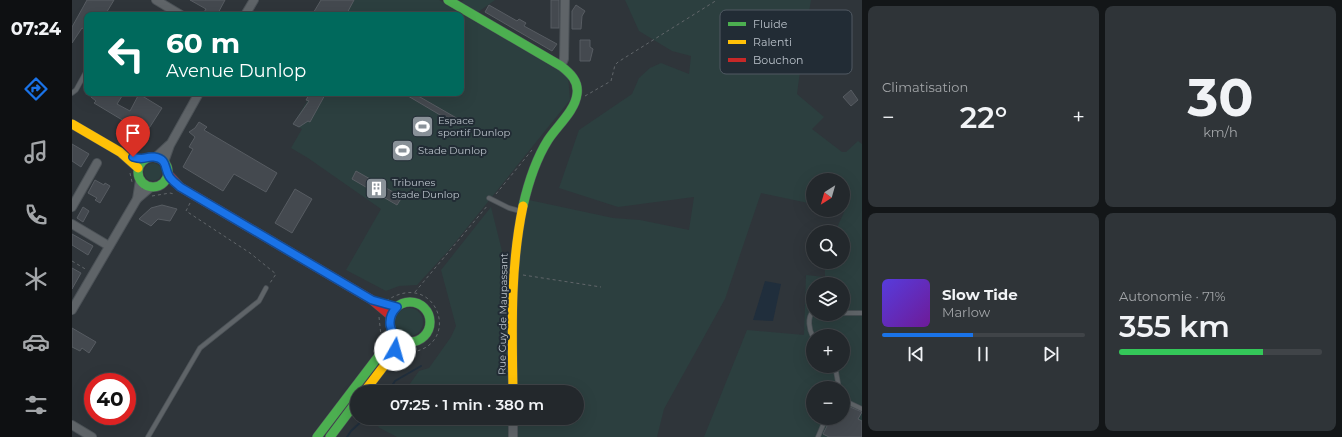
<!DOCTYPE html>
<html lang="fr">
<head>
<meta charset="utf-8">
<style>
	body { margin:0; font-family:Montserrat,sans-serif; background:#2f3438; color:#f1f3f6; height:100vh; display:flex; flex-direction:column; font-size:15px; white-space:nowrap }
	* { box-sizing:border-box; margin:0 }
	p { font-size:13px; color:#a3a6a9 }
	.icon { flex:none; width:22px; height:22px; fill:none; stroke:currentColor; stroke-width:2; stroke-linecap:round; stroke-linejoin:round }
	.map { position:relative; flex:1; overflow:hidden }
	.panel { display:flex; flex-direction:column; gap:6px; padding:6px; background:#131618; width:480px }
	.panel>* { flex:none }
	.hud { position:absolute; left:12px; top:12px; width:380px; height:84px; border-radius:8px; box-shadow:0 4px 16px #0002,0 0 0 1px #404448; background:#00695c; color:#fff; overflow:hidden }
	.needle { width:26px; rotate:217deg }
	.tools { position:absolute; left:734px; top:173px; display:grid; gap:8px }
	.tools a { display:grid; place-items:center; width:44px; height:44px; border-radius:50%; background:#23282c; box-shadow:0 4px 16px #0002,0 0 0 1px #404448; font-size:20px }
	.speed { position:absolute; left:12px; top:373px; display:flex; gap:8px; font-size:20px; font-weight:700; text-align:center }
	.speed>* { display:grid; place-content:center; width:52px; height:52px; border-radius:50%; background:#23282c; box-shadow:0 4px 16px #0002,0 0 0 1px #404448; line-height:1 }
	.speed .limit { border:6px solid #d22; background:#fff; color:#111 }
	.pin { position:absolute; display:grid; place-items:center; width:34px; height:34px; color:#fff; margin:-41px -17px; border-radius:50% 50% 50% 0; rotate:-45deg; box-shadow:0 0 4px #0007 }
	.pin .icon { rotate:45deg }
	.me { position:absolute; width:44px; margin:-22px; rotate:7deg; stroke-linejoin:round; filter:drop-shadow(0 0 3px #0008) }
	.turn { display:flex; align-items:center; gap:14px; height:84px; padding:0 16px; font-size:18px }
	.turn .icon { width:52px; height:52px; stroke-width:2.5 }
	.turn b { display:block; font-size:28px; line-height:34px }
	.big { font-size:30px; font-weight:600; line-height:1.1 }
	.panel .widget { flex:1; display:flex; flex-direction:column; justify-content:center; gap:6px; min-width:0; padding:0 14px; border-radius:8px; background:#2f3438 }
	.panel .dial { align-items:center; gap:0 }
	.dial b { font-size:52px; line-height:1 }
	.song { display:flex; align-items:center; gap:12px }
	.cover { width:48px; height:48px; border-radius:6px; background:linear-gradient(135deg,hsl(250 70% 55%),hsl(280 70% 35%)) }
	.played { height:4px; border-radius:2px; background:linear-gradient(90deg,#1a73e8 45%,#404448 45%) }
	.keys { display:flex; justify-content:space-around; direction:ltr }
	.heat { display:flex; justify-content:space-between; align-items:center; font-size:22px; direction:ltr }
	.charge { height:6px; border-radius:3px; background:linear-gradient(90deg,#34c759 71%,#404448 0) }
	.panel .tiles { flex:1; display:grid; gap:6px; grid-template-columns:repeat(2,1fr) }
	.trip { position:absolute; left:278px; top:385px; width:234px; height:40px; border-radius:20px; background:#23282c; box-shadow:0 4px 16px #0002,0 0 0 1px #404448; font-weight:600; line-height:40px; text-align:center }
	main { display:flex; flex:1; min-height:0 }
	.dock { display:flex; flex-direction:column; width:72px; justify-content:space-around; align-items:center; background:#0e1012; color:#a3a6a9 }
	.dock .icon { width:28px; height:28px }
	.dock .current { color:#1a73e8 }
	.dock b { font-size:18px; color:#f1f3f6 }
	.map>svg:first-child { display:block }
	.green { fill:#2c3f3f; fill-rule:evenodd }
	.water { fill:#202e3c }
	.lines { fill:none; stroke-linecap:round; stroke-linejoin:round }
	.stream { stroke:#202e3c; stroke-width:2 }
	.building { fill:#44494f; stroke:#575c62 }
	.lane-casing { stroke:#4c5257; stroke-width:5.5 }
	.street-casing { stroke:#4c5257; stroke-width:10 }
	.fast-casing { stroke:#4c5257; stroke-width:10 }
	.slow-casing { stroke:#4c5257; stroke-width:10 }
	.jam-casing { stroke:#4c5257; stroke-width:10 }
	.path { stroke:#61666a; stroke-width:1; stroke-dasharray:3 3; stroke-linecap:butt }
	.lane { stroke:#5f6468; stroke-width:4 }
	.street { stroke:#5f6468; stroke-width:8 }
	.fast { stroke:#4caf50; stroke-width:9 }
	.slow { stroke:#ffc107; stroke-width:9 }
	.jam { stroke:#c62828; stroke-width:9 }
	.route-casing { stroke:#114b97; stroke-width:10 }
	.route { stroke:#1a73e8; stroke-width:7 }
	.labels { text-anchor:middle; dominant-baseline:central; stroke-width:4; stroke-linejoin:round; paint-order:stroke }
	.poi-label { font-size:10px; fill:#bac2ca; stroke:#222c35; text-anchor:start }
	.street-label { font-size:10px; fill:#bac2ca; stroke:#222c35 }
	.key { fill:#222c35; stroke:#505962; stroke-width:1 }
	.key-label { font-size:11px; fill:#bac2ca }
</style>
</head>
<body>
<main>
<nav class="dock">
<b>07:24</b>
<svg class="icon current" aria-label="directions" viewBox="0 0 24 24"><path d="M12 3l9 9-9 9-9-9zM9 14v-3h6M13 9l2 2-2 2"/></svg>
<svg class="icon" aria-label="music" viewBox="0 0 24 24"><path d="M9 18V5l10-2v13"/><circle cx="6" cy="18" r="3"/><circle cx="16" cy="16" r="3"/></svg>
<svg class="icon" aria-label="phone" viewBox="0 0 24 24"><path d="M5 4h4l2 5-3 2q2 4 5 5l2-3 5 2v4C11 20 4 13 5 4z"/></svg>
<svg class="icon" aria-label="climate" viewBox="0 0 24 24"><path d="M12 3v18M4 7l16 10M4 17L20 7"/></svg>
<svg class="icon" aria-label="car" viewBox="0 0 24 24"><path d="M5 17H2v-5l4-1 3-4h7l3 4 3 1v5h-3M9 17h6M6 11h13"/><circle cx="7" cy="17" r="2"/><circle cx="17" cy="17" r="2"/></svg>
<svg class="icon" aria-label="filters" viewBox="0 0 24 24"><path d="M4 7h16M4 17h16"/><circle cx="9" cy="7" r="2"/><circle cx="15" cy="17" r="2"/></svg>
</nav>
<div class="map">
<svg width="790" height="437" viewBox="0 0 790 437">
	<rect width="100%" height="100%" fill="#2f353a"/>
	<g class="green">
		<polygon points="249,0 367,0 496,75 498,100 377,250 345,285 327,286 314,291 274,270 309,209 236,158 219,148 230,129 221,124 240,93 389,93 389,15 240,15"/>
		<polygon points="392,0 423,0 406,12 389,2"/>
		<path d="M 553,0 L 739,0 L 731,49 L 725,94 L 752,117 L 740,129 L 770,152 L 774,152 L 786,141 L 790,144 L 790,437 L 632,437 L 675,330 L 732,335 L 734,275 L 753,277 L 753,262 L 771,262 L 771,232 L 763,232 L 773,210 L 771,210 L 771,180 L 741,180 L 741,204 L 689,193 L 653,299 L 592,409 L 585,437 L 325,437 L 306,427 L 312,418 L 505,418 L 505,392 L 332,392 L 347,371 L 357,368 L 379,337 L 384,326 L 369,270 L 419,207 L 433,263 L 434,284 L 445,295 L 448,242 L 457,200 L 541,218 L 568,220 L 617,230 L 622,197 L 546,207 L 487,188 L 507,130 L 560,94 L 567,78 L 578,68 L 589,63 L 617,74 L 619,56 L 600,51 L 567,31 ZM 741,284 L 771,284 L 771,314 L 741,314 ZM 741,336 L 771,336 L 771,366 L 741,366 ZM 741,388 L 771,388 L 771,418 L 741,418 Z"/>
		<circle cx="81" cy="172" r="9"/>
		<circle cx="337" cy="322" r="14"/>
	</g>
	<polygon class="water" points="693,281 709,284 701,321 681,320"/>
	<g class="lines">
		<g class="stream">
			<polyline points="316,392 323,381 349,366"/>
			<polyline points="275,437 279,431 293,418"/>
		</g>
	</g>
	<g class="building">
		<polygon points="15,0 42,0 33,15 15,15 15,31 10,28 0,43 0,27"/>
		<polygon points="118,0 153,0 145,15 130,15 134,9"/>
		<polygon points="249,0 282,0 274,15 240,15"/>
		<rect x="479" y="0" width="8" height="28"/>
		<polygon points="417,5 445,21 447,19 454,23 452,26 485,44 480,51 413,12"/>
		<polygon points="504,5 513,11 510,16 509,29 500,29 500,11"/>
		<polygon points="508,40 518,40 518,47 521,49 518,61 508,61"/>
		<polygon points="779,90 786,100 779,106 771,97"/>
		<polygon points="21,93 52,93 45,104 58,111 67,94 90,108 74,133 68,130 59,144 44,134 52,121 22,103 24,101 19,97"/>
		<polygon points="238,93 254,93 238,122 236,121 227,127 221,124 237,101 234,100"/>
		<polygon points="331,93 341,93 388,120 385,125"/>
		<polygon points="127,122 135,127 132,130 205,173 194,192 162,174 151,191 111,167 121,149 117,147 123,137 117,132 123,128"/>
		<polygon points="0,144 17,154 9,167 0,161"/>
		<polygon points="284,171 330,197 325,205 280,179"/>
		<polygon points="23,180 32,185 33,183 38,186 28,203 23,200 25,198 16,193"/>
		<polygon points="223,189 240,199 220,233 203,223"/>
		<polygon points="90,205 105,209 98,221 86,219 79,226 67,219 79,208"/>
		<polygon points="11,207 17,211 11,222 5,218"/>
		<polygon points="0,234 21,246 16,255 0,245"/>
		<polygon points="0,268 9,273 0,289"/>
		<polygon points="0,328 24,342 17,353 10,348 8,351 0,347"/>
		<polygon points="778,407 790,412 786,419 790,421 790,437 757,437 751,434 759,418 771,418 771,411 775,413"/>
	</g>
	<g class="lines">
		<defs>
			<g id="lane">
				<polyline points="0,93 4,90 15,70"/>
				<polyline points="417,198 437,208 448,211"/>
				<path d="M 741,311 C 735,318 737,329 741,337"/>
				<polyline points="771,313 790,313"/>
				<polyline points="763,366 767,388"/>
				<polyline points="771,400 790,409"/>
				<polyline points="76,437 128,348 187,301 194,288"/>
				<polyline points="746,437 754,418"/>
			</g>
			<g id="street">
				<polyline points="84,0 109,15"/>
				<polyline points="173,15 182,0"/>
				<polyline points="489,66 492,59 493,0"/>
				<polyline points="84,157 97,145"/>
				<polyline points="92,162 98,145 127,93"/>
				<polyline points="65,199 68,180"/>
				<polyline points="0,207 25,163"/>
				<polyline points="0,224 37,246"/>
				<polyline points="0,310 65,199 79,187"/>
				<polyline points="0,425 20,437"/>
				<polyline points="441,437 441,418"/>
			</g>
			<g id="fast">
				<path d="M 376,0 L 489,66 C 498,73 507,81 505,94 C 503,111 485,126 476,140 C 464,159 456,184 451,206"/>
				<circle cx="81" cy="172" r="15"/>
				<circle cx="338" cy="322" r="20"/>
				<polyline points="245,437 315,345 321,334"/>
				<polyline points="258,437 285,401"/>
			</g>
			<g id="slow">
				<polyline points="0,124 48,152 66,168"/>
				<polyline points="292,392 331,341"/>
				<path d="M 441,392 C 440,329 438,268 451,206"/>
			</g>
			<polyline id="jam" points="96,174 108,187 300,300 319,316"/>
		</defs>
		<use href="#lane" class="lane-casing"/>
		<use href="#street" class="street-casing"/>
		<use href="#fast" class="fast-casing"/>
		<use href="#slow" class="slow-casing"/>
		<use href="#jam" class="jam-casing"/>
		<g class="path">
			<polyline points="513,96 539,81 543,65 546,62 645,0"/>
			<polyline points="58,173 60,182"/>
			<polyline points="424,194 460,150"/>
			<polyline points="80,196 98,193 102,194"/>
			<polyline points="118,203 114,211 178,253 204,274 198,283"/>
			<polyline points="0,261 15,270"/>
			<polyline points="451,275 529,287"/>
			<polyline points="343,292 416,205"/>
			<path d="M 314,301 C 366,266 394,351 332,353"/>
			<polyline points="307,317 309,336"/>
		</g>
		<use href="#lane" class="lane"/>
		<use href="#street" class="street"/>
		<use href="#fast" class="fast"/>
		<use href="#slow" class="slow"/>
		<use href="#jam" class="jam"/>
	</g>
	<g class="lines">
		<defs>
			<path id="route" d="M 61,157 C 74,161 72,156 82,157 C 96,159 92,168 97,176 C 99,180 105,184 108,187 L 300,300 L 325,307 C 314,318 316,334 331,341 L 323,350"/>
		</defs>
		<use href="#route" class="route-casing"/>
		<use href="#route" class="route"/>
	</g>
	<defs>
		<symbol id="stadium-square" viewBox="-11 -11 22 22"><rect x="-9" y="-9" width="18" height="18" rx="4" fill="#899198" stroke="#222c35"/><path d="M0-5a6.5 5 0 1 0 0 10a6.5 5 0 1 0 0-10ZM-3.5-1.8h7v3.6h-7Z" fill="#fff"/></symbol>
		<symbol id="building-square" viewBox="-11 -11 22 22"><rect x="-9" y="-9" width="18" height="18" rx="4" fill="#899198" stroke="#222c35"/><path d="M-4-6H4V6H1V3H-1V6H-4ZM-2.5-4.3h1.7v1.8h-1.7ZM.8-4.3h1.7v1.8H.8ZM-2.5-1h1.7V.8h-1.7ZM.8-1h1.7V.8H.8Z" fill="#fff"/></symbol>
	</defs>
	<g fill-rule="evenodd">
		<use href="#stadium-square" x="338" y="114" width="25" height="25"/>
		<use href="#stadium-square" x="318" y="138" width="25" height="25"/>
		<use href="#building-square" x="292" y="176" width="25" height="25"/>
	</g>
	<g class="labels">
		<g class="poi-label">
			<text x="366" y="120">Espace<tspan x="366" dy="12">sportif Dunlop</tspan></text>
			<text x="346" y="150">Stade Dunlop</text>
			<text x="320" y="182">Tribunes<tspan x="320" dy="12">stade Dunlop</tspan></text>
		</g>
		<g class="street-label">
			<text transform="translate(431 314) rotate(-89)">Rue Guy de Maupassant</text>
		</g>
	</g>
	<rect x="648" y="10" width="132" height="64" rx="6" class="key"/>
	<rect x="656" y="22" width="18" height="4" fill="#4caf50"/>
	<rect x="656" y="40" width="18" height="4" fill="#ffc107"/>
	<rect x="656" y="58" width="18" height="4" fill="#c62828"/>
	<g class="key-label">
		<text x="681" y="28">Fluide</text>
		<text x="681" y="46">Ralenti</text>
		<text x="681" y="64">Bouchon</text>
	</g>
</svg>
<div class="tools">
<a><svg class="needle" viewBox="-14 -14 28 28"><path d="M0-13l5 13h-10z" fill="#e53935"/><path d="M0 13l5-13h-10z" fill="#a3a6a9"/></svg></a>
<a><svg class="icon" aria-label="search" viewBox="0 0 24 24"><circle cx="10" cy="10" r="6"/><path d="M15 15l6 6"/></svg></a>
<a><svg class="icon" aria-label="layers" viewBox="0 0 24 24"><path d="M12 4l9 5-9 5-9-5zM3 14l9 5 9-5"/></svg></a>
<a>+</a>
<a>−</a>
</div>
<div class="speed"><div class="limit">40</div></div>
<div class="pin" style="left:61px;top:157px;background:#d93025"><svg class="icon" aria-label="arrive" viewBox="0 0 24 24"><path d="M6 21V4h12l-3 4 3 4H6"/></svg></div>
<svg class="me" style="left:323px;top:350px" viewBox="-20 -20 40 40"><circle r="19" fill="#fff"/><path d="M0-13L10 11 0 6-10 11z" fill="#1a73e8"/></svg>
<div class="trip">07:25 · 1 min · 380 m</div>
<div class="hud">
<div class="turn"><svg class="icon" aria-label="left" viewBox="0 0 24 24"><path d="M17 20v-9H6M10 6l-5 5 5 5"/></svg><div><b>60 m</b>Avenue Dunlop</div></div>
</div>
</div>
<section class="panel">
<div class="tiles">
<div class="widget"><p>Climatisation</p>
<div class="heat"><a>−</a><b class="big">22°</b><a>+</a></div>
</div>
<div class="widget dial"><b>30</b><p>km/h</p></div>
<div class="widget">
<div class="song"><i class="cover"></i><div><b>Slow Tide</b><p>Marlow</p></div></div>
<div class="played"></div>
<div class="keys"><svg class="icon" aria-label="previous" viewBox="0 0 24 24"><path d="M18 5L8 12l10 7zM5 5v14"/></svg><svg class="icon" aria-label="pause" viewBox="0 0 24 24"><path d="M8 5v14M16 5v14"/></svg><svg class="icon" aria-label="next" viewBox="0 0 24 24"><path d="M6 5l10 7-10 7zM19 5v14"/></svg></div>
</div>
<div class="widget"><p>Autonomie · 71%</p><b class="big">355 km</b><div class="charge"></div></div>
</div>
</section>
</main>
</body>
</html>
